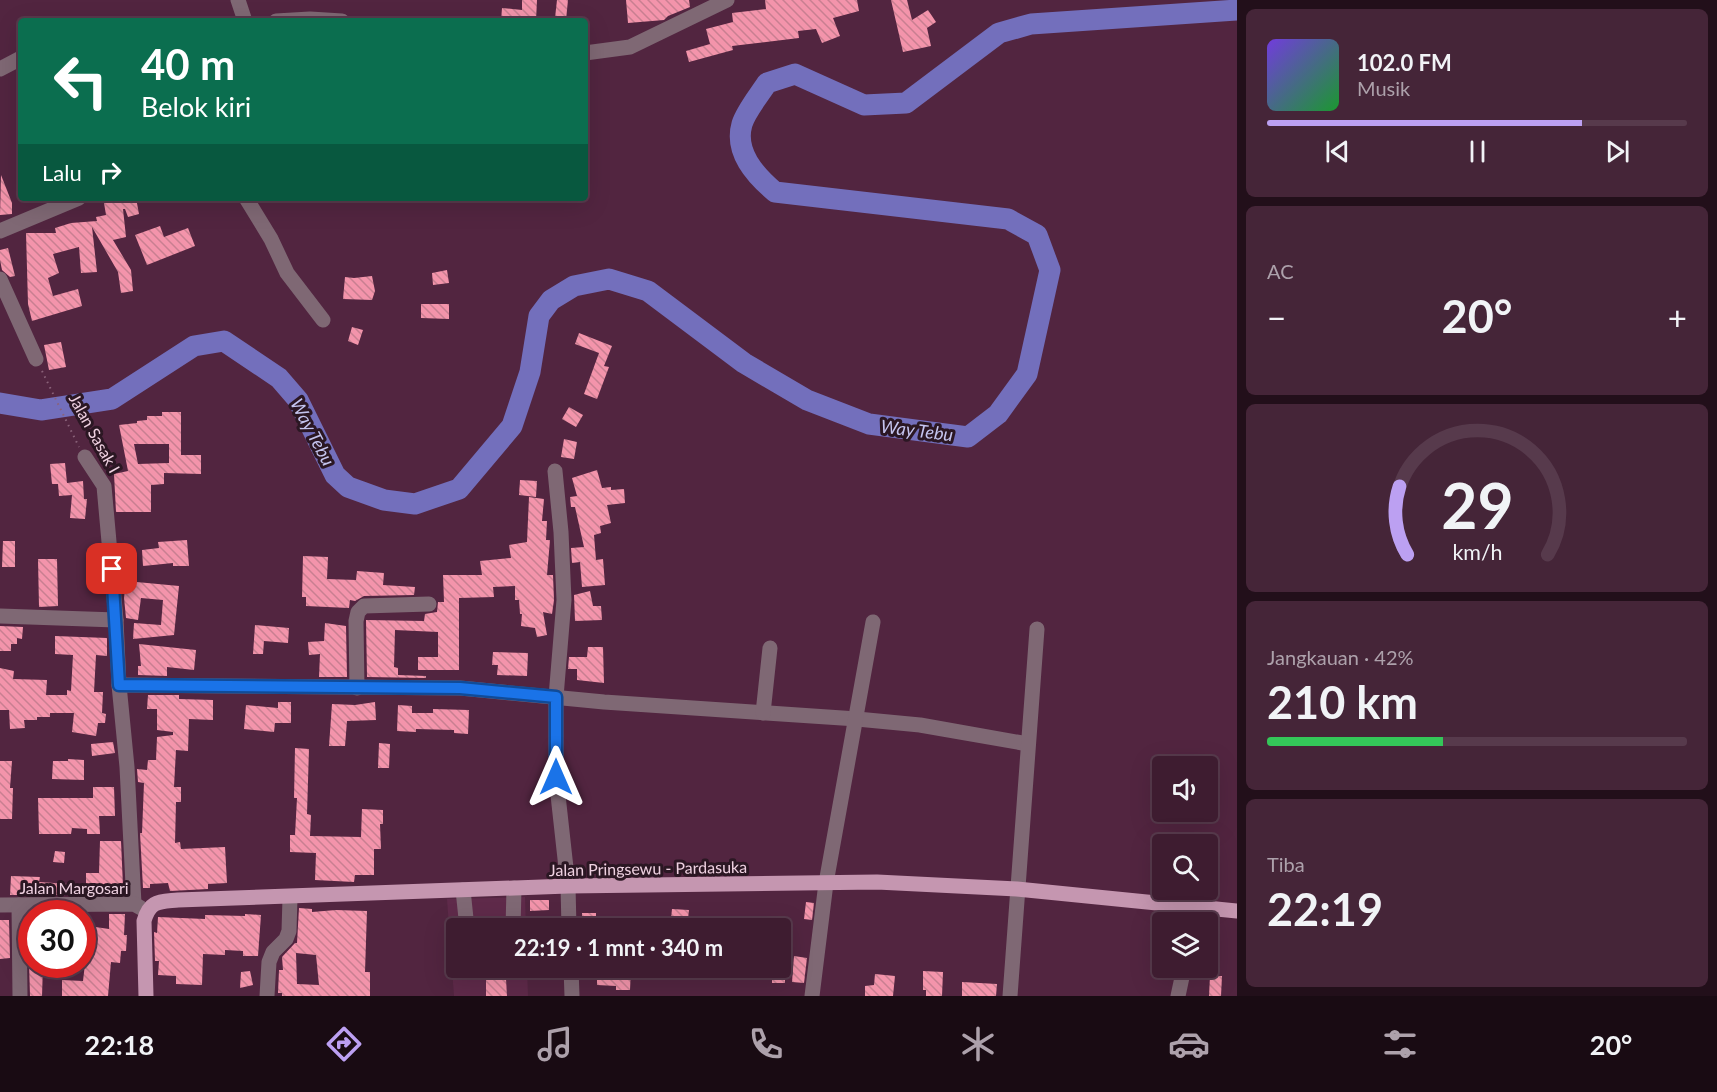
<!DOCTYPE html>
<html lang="id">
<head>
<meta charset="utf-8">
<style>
	body { margin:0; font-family:Lato,sans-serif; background:#452538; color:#f1f3f6; height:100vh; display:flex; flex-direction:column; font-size:22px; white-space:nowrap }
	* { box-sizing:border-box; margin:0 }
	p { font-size:20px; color:#ada1ab }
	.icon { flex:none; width:33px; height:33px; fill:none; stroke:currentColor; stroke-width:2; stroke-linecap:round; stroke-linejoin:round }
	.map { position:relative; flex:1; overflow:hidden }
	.panel { display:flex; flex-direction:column; gap:9px; padding:9px; background:#220f1a; width:480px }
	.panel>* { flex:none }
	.hud { position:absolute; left:18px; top:18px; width:570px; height:183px; border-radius:6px; box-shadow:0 6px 24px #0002,0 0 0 2px #573a4c; background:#0b6e4f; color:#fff; overflow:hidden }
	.controls { position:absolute; left:1152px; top:756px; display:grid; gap:12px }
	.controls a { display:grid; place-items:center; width:66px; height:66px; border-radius:6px; background:#3e1c30; box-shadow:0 6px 24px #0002,0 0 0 2px #573a4c; font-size:30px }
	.speed { position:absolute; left:18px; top:900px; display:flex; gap:12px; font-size:30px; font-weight:700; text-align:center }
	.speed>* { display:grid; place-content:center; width:78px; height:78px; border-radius:50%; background:#3e1c30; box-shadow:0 6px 24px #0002,0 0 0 2px #573a4c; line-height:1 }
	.speed .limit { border:9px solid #d22; background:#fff; color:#111 }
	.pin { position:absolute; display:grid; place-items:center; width:51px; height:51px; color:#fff; margin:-26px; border-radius:12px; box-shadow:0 3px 9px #0006 }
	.me { position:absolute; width:66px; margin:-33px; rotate:0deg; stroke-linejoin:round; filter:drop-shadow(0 0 4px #0008) }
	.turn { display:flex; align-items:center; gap:21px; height:126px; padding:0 24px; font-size:27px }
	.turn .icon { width:78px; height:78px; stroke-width:2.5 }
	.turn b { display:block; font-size:42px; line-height:51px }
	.then { display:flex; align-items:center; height:57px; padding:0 24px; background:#0003; gap:12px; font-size:22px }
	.big { font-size:45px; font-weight:700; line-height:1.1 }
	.panel .tile { flex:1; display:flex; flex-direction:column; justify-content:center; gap:9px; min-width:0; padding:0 21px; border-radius:9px; background:#452538 }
	.panel .dial { align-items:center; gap:0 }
	.dial svg { height:156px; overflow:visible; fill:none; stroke:#573a4c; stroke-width:7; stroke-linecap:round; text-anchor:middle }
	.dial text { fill:#f1f3f6; stroke:none }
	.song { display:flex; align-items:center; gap:18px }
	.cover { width:72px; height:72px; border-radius:9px; background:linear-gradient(135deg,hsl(260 70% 55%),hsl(130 70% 35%)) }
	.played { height:6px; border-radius:3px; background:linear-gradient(90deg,#bca0f2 75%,#573a4c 75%) }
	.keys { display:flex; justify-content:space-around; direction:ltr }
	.heat { display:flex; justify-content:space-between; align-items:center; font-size:33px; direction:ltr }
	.charge { height:9px; border-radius:4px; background:linear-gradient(90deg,#34c759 42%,#573a4c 0) }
	.trip { position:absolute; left:446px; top:918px; width:345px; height:60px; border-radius:6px; background:#3e1c30; box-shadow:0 6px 24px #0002,0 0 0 2px #573a4c; font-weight:700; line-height:60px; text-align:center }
	.dock { display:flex; height:96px; justify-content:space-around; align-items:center; background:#190b13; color:#ada1ab }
	.dock .icon { width:42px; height:42px }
	.dock .selected { color:#bca0f2 }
	.dock b { font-size:27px; color:#f1f3f6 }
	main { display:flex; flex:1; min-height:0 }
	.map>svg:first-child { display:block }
	.built { fill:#5f2a4a }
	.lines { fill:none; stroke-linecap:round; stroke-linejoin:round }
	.river { stroke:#736fbc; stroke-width:21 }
	.building { fill:url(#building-back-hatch); fill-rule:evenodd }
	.path { stroke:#8a6279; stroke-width:2; stroke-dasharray:1.5 4.5; stroke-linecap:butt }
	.minor { stroke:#7f6874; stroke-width:15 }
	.major { stroke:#c596b0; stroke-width:15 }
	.route-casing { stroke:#114b97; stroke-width:15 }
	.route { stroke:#1a73e8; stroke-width:10 }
	.labels { text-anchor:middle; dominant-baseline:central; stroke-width:6; stroke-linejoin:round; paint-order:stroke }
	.street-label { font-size:16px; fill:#efd1e1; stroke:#2b1723 }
	.water-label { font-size:18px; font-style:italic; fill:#c4c4ee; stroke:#2b1723 }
</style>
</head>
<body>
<main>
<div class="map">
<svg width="1237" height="996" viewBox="0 0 1237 996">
	<defs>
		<pattern id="building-back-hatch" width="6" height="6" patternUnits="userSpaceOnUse" patternTransform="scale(1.5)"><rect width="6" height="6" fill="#f394ab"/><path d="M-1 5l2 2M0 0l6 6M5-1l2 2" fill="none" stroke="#c87f91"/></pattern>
	</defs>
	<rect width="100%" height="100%" fill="#522540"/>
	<polygon class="built" points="525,897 526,928 456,928 456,968 527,968 528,996 454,996 447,899"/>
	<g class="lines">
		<path class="river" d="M 0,403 L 41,410 L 112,399 L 194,346 L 224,341 L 279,378 L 298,400 L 335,475 L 348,487 L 384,500 L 415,504 L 459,489 L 512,426 L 530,372 L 539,316 L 551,300 L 574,286 L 609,279 L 648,291 L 744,363 L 807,400 L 869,424 L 968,437 L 998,414 L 1027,374 L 1050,270 L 1037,235 L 1008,219 L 775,192 C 755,175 734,152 742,124 C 746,111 760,94 767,83 L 795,74 L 864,105 L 906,103 L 999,33 L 1031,24 L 1237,10"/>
	</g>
	<g class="building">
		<polygon points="522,0 537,0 536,21 501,21 502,8 522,10"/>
		<polygon points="557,0 568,0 566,20 555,18"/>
		<polygon points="626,0 689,0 690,7 668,16 664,20 628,23"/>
		<polygon points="765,0 857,0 859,11 833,18 840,36 822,43 816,29 798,31 799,38 732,46 733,50 689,62 686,51 710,44 706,29 733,22 732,13 766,9"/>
		<polygon points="891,0 907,0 912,20 928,10 936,22 927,28 931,46 903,52"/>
		<polygon points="1,175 12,203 12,214 0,215"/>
		<polygon points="124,198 136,198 139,214 128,217 125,209 123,209 126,237 113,240 131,270 133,291 121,293 118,272 92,227 97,272 81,273 79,247 53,254 59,273 48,278 53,296 78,289 82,306 32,321 28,304 26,233 56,233 55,228 71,223 97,221 96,217 106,215 104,203"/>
		<polygon points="160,226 164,237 188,228 195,246 147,265 135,235"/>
		<polygon points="8,248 15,276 10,277 2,270 0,260 0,250"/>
		<polygon points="447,270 449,283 433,285 432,273"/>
		<polygon points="372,276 375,291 372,300 343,299 345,277 354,278"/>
		<polygon points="421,304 449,304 449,319 421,318"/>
		<polygon points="352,327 363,330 358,345 348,341"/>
		<polygon points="579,333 612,346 604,366 609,367 597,399 584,394 599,353 575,344"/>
		<polygon points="61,342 66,367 49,370 44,345"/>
		<polygon points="569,407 583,415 576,427 562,419"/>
		<path d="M 162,412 L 181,412 L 181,455 L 201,455 L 201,474 L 164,473 L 164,484 L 151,485 L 151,512 L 116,512 L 114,474 L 128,471 L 119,425 L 137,423 L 137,421 L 147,420 L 147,416 L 162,416 ZM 134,444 L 169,444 L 169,463 L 138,464 Z"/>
		<polygon points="564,439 577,442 574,459 561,457"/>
		<polygon points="65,463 67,483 83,481 84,499 87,499 85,519 70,518 72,495 59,496 58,484 52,484 50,464"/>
		<polygon points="597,470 602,488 611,487 611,490 624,489 625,503 607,505 611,523 600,526 601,533 594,535 596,560 603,559 605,585 582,587 580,562 572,563 571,548 584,547 575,507 571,507 570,497 577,496 572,478"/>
		<polygon points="520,480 537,481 536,497 519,495"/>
		<polygon points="529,497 544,499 542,521 547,521 546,540 550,540 547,575 553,575 554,600 552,614 543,612 547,635 537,637 535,628 521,626 522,614 520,614 519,600 515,600 515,586 493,587 494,597 459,598 459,670 418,670 418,657 438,657 438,632 395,630 394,667 398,668 398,675 426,676 426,678 367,677 366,620 424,621 425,614 437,612 438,602 444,602 443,575 482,575 480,561 511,558 509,545 527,542"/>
		<polygon points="187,540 189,566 173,566 173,563 143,566 142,550 159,548 158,542"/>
		<polygon points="3,541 15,541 15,567 2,567"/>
		<polygon points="303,556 328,557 327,579 356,580 357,571 384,573 383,585 415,587 414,595 364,596 355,601 350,600 349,608 306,606 306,597 302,597"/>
		<polygon points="38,559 57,559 58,606 39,607"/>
		<polygon points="126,581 179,586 174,635 133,639 134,623 161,625 163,600 141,598 138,620 126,618 124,598"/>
		<polygon points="590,591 593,606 601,606 602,620 575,621 574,595"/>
		<polygon points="325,623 346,626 347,677 319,677 320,654 309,655 308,642 324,641"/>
		<polygon points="255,625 289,628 288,643 264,641 263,654 253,654"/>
		<polygon points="0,626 23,627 22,639 17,638 17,644 11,644 11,651 0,651"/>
		<polygon points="55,636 107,638 107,656 96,655 94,692 103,692 102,713 106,714 105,723 98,723 96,736 72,732 74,713 50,713 50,717 37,717 37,720 24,720 25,728 10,729 9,710 0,710 0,668 14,671 13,679 47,680 46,695 67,695 67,690 71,691 73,655 55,654"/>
		<polygon points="139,644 196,650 194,670 167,667 167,676 138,675 138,666 141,666"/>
		<polygon points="588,647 603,647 604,683 577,680 577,669 568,669 569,657 587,657"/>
		<polygon points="493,652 528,653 527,676 497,675 498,665 492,665"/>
		<polygon points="148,695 179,695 179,699 213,700 213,720 189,719 188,751 176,750 174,787 181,787 181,802 176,802 175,843 180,842 181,849 225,847 227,883 208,884 208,889 170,891 168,883 150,884 150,888 143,888 140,833 142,833 144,783 138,782 137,769 147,770 148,760 156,760 157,737 173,735 173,732 157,730 157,709 147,709"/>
		<polygon points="278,702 291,702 291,723 275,723 274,732 244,729 246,705 278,708"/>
		<polygon points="375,702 376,720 347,721 345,746 329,746 332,704 355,705"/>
		<polygon points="398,705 412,706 412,713 433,713 433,709 469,710 468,734 454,733 454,730 416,729 416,732 397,731"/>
		<polygon points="113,742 115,753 92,756 91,744"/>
		<polygon points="379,743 390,744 389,768 378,768"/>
		<polygon points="295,748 309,749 307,814 311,815 310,836 361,837 362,809 383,810 383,824 380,824 381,849 374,849 374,875 355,875 354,882 315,880 316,853 290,852 290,835 295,835 297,798 294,798"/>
		<polygon points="68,759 84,760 84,780 52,779 53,761 68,761"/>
		<polygon points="0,761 12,761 10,788 13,788 12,819 0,819"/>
		<polygon points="93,787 114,787 115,816 99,816 100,834 87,834 87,829 72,828 71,834 39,834 38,798 93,798"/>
		<polygon points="100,841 121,841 123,886 119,886 119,894 86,895 86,873 99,873"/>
		<polygon points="55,851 65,852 64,863 53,862"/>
		<polygon points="11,876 40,877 39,882 69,884 68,895 10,895"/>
		<polygon points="530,900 549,900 549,910 530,911"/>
		<polygon points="806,902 814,903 812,920 804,919"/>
		<path d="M 299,908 L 312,909 L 312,912 L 336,910 L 367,911 L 365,972 L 370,972 L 370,996 L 282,996 L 282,993 L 278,993 L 279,970 L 283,970 L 282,957 L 295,943 L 297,943 ZM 296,953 L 316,955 L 319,985 L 297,984 Z"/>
		<polygon points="672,909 689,910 687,928 670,928"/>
		<rect x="582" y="913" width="14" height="15"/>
		<polygon points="109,914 125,914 124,935 127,935 126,951 121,951 120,963 111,962 108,996 62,996 62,980 83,981 86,955 82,955 82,925 109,929"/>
		<polygon points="245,914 261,915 258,956 243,956 243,951 225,950 225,955 203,954 202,985 176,984 176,976 158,975 159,961 155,961 154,932 157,933 158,917 205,919 205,915 245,916"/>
		<polygon points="0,920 9,920 10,958 0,959"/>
		<polygon points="794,956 807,958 804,983 792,982"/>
		<polygon points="29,964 43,964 42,996 30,996"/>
		<polygon points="584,968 631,968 630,990 616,990 616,986 597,985 597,977 583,977"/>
		<polygon points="649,968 666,968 664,978 648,976"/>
		<polygon points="670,968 700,968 699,977 669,975"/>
		<polygon points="250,971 253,985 240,988 241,972"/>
		<polygon points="923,971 943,972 942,996 926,996 926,990 923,990"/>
		<polygon points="772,973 785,974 785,983 772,983"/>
		<polygon points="875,974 895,976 893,996 865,996 865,986 874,985"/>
		<polygon points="1210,976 1222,976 1221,996 1209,996"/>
		<polygon points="486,978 506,979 507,996 486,996"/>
		<polygon points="962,982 997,984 996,996 962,996"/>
	</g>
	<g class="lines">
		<polyline class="path" points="42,371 79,447"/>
		<g class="minor">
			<polyline points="238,0 245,21"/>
			<polyline points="276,21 310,19 342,21"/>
			<polyline points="585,53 630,47 727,0"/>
			<polyline points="0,69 21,58"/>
			<polyline points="246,198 271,239 287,273 323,320"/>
			<polyline points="0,231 79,198"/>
			<polyline points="0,279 36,359"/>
			<polyline points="85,457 104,486 116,620 119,685 127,767 134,904"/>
			<polyline points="555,471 561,532 564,600 556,697 556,777 568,886 569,928"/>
			<polyline points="0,616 116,620"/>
			<polyline points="119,685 460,688 604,702 857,719 920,725 1028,744"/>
			<polyline points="357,688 356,621 358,612 364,606 429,604"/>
			<polyline points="763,713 770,648"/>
			<polyline points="463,890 467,928"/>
			<polyline points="0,905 134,904 141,908"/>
			<polyline points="19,905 20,996"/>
			<polyline points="1197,922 1202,907"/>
			<polyline points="513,928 514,888"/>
			<polyline points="478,968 503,970 506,968"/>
			<polyline points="571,968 572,996"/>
			<polyline points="267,996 269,962 273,952 286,939 289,931 290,898"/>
			<polyline points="812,996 826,883 873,622"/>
			<polyline points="1010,996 1037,629"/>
			<polyline points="1178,996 1184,968"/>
		</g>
		<path class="major" d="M 146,996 L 144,921 C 150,900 159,902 178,900 L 568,886 L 877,882 L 1017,889 L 1237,911"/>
	</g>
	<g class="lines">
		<defs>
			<polyline id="route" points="112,569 119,685 460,688 556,697 556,777"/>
		</defs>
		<use href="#route" class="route-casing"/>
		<use href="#route" class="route"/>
	</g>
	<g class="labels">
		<g class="street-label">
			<text transform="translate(95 433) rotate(61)">Jalan Sasak I</text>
			<text transform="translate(648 868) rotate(-1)">Jalan Pringsewu - Pardasuka</text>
			<text x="74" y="887">Jalan Margosari</text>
		</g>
		<g class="water-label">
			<text transform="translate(917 430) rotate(7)">Way Tebu</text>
			<text transform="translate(313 432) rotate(62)">Way Tebu</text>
		</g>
	</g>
</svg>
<div class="controls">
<a><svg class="icon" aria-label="sound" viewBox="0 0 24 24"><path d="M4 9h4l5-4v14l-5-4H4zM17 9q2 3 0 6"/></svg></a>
<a><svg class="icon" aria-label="search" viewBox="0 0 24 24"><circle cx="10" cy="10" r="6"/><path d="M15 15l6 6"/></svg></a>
<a><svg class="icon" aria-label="layers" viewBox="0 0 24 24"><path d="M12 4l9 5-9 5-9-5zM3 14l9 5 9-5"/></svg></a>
</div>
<div class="speed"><div class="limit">30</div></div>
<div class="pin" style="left:112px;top:569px;background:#d93025"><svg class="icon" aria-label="arrive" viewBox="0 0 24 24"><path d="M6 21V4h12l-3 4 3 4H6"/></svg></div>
<svg class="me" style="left:556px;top:777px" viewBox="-20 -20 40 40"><path d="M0-17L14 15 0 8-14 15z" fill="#1a73e8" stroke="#fff" stroke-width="4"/></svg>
<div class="trip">22:19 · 1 mnt · 340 m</div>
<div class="hud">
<div class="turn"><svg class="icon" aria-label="left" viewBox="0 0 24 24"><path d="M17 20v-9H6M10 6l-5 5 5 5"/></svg><div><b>40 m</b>Belok kiri</div></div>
<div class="then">Lalu<svg class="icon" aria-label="right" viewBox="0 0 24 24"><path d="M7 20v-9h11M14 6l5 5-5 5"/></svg></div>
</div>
</div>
<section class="panel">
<div class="tile">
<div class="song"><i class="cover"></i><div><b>102.0 FM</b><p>Musik</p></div></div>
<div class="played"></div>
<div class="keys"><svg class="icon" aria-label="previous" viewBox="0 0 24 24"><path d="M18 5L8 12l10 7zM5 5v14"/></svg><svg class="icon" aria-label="pause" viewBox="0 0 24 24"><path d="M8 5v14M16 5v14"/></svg><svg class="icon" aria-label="next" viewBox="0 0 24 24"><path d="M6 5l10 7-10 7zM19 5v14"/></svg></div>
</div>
<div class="tile"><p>AC</p>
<div class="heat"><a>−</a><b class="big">20°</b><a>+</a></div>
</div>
<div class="tile dial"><svg viewBox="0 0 100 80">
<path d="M14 69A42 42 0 1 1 86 69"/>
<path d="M14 69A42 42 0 0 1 10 34" stroke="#bca0f2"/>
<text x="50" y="56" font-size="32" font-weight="700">29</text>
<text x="50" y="72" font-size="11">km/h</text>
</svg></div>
<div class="tile"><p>Jangkauan · 42%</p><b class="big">210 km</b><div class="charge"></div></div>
<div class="tile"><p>Tiba</p><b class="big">22:19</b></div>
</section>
</main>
<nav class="dock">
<b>22:18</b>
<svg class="icon selected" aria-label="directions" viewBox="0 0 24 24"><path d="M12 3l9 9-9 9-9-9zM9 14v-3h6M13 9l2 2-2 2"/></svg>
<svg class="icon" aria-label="music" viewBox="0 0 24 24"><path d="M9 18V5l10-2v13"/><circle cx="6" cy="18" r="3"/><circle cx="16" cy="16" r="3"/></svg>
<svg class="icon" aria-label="phone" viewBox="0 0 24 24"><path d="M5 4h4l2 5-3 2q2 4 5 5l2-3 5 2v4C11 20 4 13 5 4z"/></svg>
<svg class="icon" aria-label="climate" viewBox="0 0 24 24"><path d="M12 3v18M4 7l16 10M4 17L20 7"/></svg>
<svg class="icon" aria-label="car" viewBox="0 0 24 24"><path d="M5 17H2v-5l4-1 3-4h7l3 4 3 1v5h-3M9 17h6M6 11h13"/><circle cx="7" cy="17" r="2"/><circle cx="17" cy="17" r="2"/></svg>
<svg class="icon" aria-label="filters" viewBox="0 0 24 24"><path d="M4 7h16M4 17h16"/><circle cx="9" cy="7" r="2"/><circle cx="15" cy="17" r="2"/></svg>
<b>20°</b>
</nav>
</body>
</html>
